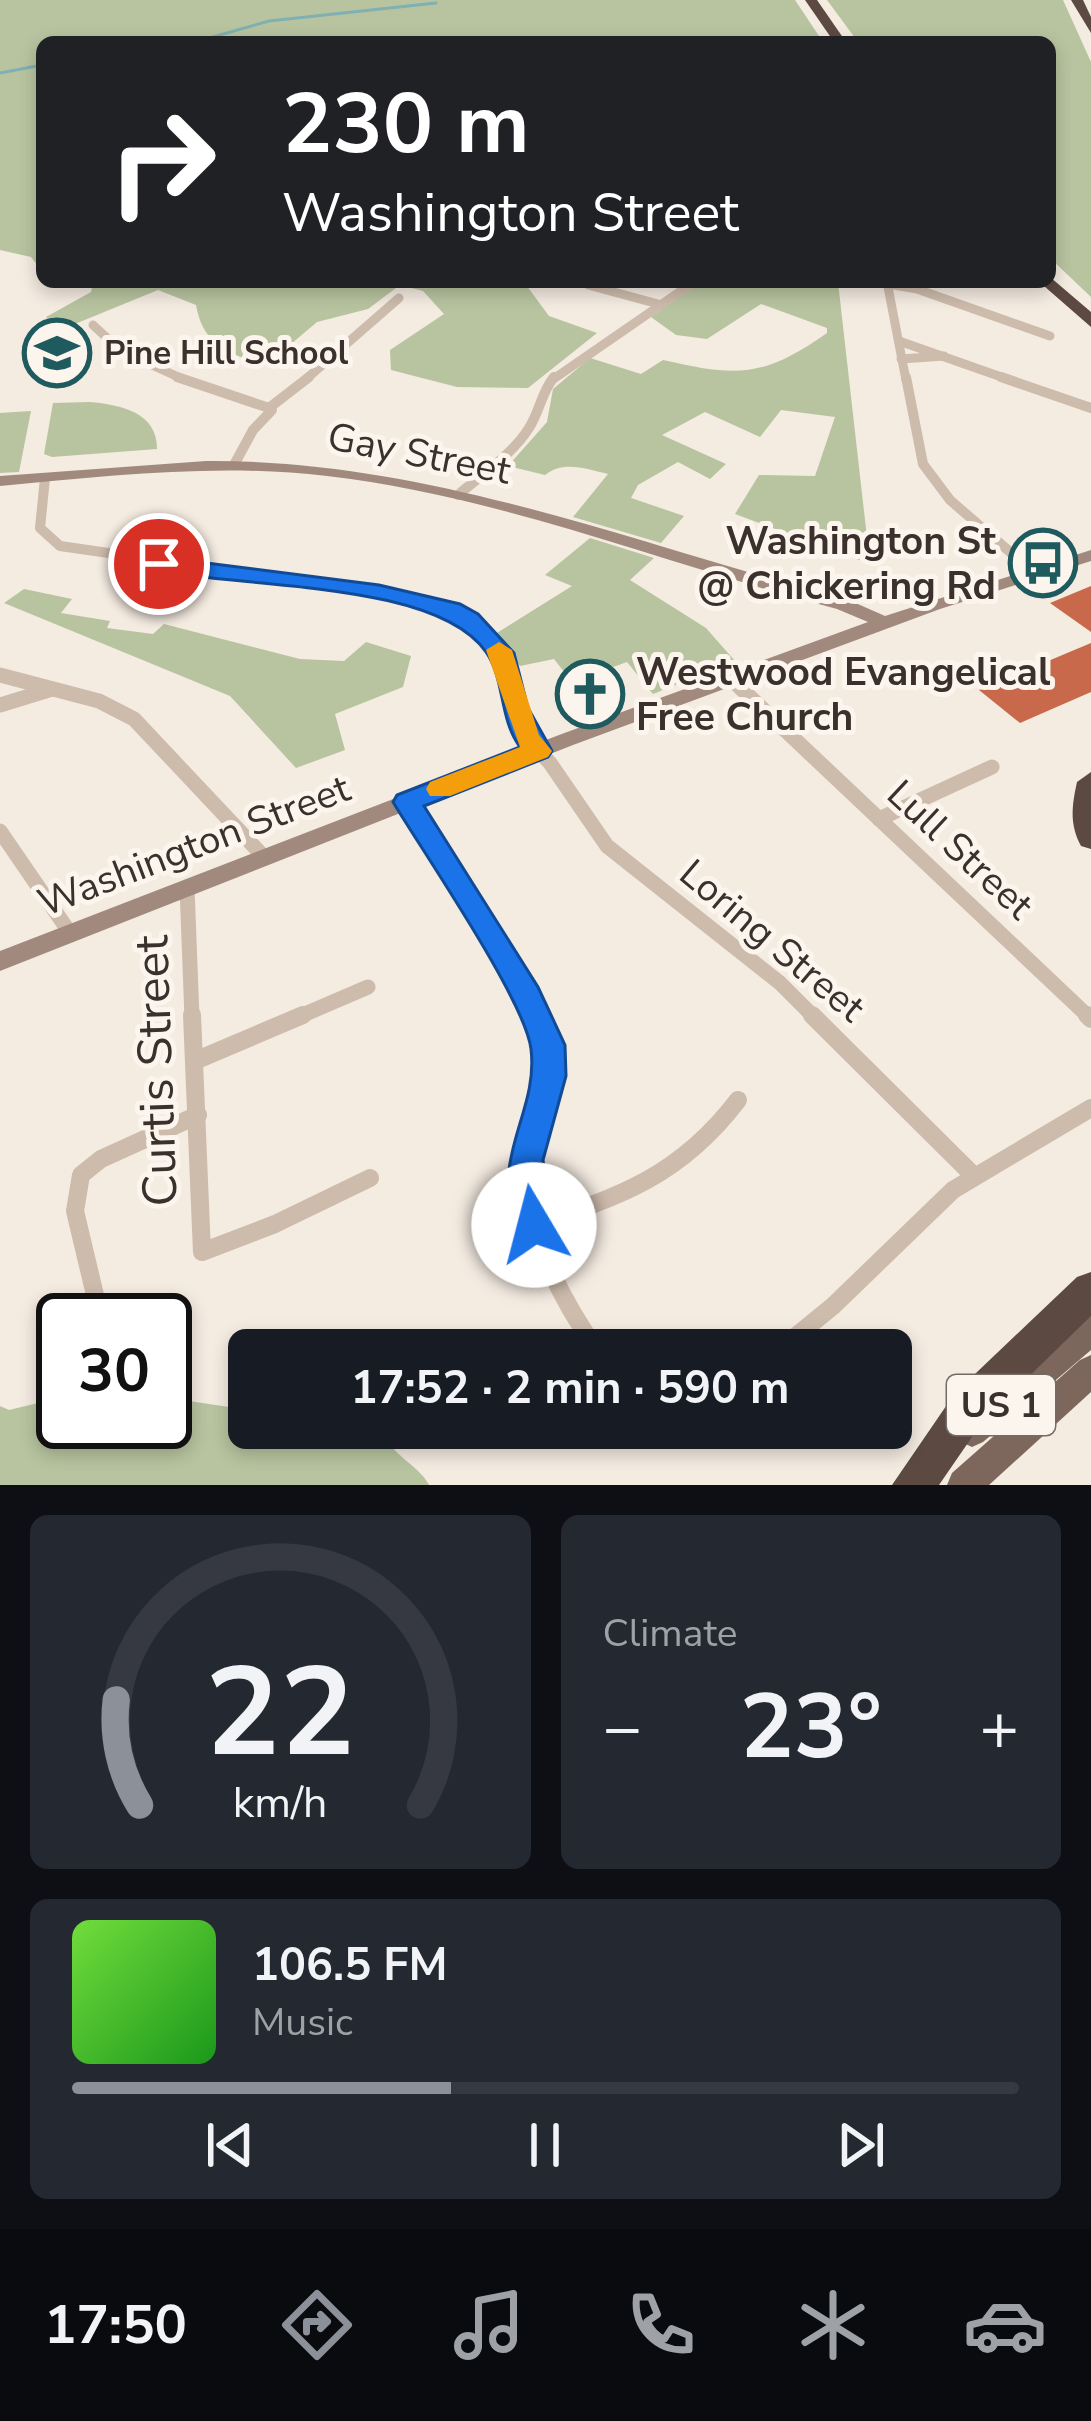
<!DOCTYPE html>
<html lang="en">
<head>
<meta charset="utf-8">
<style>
	body { margin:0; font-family:"Nunito Sans",sans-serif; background:#242831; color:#f1f3f6; height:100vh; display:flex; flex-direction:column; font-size:45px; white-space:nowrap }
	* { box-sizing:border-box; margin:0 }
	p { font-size:39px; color:#9ea1a6 }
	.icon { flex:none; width:66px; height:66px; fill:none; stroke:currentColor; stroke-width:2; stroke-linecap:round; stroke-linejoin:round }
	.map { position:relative; height:1485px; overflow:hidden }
	.drawer { display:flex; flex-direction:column; gap:30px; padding:30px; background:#0d0f14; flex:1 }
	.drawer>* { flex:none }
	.guide { position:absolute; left:36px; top:36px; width:1020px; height:252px; border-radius:18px; box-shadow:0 6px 18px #0003; background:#202124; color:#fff; overflow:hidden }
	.speed { position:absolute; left:36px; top:1293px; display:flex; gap:24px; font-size:60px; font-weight:700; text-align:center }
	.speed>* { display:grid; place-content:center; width:156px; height:156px; border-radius:50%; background:#171b24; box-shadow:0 6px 18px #0003; line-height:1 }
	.speed .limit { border:6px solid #111; border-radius:18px; background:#fff; color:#111 }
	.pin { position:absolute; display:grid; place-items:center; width:102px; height:102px; color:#fff; margin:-51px; border:6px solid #fff; border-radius:50%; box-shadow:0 3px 12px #0007 }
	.me { position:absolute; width:132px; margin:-66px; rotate:352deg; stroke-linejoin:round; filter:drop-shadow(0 0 9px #0008) }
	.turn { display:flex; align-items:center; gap:42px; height:252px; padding:0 48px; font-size:54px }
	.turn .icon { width:156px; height:156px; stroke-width:2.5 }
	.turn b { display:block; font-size:84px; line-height:102px }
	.big { font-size:90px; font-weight:700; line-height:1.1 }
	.drawer .tile { flex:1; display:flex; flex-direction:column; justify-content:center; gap:18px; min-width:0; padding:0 42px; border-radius:18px; background:#242831 }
	.drawer .dial { align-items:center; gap:0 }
	.dial svg { height:312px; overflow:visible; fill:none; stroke:#363941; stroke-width:7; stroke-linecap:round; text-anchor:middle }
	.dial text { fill:#f1f3f6; stroke:none }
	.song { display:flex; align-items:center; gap:36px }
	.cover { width:144px; height:144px; border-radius:18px; background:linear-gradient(135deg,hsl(100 70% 55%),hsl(120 70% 35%)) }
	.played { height:12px; border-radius:6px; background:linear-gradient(90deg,#8c9099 40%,#363941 40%) }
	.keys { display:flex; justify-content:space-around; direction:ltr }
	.heat { display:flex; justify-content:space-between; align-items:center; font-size:66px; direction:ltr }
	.drawer .tiles { flex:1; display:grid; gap:30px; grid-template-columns:1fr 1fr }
	.tile:last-child { grid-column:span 2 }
	.trip { position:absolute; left:228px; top:1329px; width:684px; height:120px; border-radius:18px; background:#171b24; box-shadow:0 6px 18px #0003; font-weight:700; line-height:120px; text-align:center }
	.dock { display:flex; height:192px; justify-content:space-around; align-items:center; background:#090b0e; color:#9ea1a6 }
	.dock .icon { width:84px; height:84px }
	.dock .current { color:#8c9099 }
	.dock b { font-size:54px; color:#f1f3f6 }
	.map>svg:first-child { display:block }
	.green { fill:#b8c4a0 }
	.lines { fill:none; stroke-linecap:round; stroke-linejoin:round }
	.stream { stroke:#7fb0b2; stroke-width:3 }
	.building { fill:#c8694b }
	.street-far3 { stroke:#cdbbac; stroke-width:9 }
	.street-far2 { stroke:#cdbbac; stroke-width:10 }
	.street-far1 { stroke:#cdbbac; stroke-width:15 }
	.street { stroke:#cdbbac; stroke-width:18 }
	.secondary { fill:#a18a7d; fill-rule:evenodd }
	.primary { fill:#7d675c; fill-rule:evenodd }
	.highway { fill:#5c4a42; fill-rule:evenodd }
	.route { fill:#1a73e8; stroke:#114b97; stroke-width:3 }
	.slow { fill:#f59e0b }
	.labels { text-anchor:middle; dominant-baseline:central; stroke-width:10; stroke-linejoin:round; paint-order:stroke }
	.far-poi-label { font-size:33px; font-weight:bold; fill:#3b302b; stroke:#fbf5ee; text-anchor:start }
	.shield { fill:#fbf5ee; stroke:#756b66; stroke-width:3 }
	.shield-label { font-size:36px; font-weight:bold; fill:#3b302b }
	.street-label { font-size:39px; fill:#3b302b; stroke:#fbf5ee }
	.poi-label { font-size:39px; font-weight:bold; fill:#3b302b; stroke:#fbf5ee; text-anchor:end }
	.near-street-label { font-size:48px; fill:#3b302b; stroke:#fbf5ee }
</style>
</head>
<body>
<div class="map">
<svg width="1091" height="1485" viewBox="0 0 1091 1485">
	<rect width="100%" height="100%" fill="#f4ebe1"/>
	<g class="green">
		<polygon points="0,0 795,0 823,42 42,42 42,271 31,257 0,250"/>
		<polygon points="827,0 1063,0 1091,62 1091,297 1050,258 1050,42 858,42"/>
		<path d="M 76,282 L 524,282 L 549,316 L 597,333 L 528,388 L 457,387 L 391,370 L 390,350 L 444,314 L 423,291 L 400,285 L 368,309 L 317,322 L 265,366 C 229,353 203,346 196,305 L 158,290 L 70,326 L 52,326 L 46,317 L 91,292 L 92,287 Z"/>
		<path d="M 701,282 L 838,282 L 870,564 L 735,514 L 759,475 L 815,476 L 835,417 L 781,410 L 760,437 L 705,412 L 662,435 L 726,464 L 710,479 L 678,462 L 638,485 L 631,498 L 684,516 L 661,543 L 573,517 L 608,474 C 587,469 563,460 545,475 L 508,466 L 547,422 L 553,389 L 590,358 L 641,374 L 663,360 C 738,377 763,378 827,333 L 827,328 L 761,304 L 707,339 L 676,335 L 651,317 Z"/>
		<path d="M 90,402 C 121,405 157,412 157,449 L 52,457 L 44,454 L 53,403 Z"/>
		<polygon points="31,411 19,472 0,473 0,413"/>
		<polygon points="590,538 654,558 630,580 706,628 735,661 653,694 627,662 572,682 554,659 520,666 497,633 572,586 545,575"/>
		<polygon points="24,589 72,599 61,613 110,621 107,628 153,634 164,624 300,659 344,661 366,642 411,656 403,687 335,714 345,750 296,768 230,696 4,603"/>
		<path d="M 187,1353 L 189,1401 L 249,1410 L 249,1428 L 332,1428 L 372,1439 L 384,1432 C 388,1453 419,1465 429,1485 L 0,1485 L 0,1406 L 9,1410 L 63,1397 L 63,1422 L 165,1422 L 165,1364 Z"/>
	</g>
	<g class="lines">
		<g class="stream">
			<polyline points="195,42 269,21 436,3"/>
			<polyline points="0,73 42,65"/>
		</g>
	</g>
	<g class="building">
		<polygon points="1091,586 1091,632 1050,603"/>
		<polygon points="1091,643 1091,692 1020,723 979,690"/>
	</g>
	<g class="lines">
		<g class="street-far3">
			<polyline points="887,282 906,380"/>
			<polyline points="888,284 917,289 1050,336"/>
			<polyline points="588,285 662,305"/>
			<polyline points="93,325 121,351 185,380"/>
			<polyline points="899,341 1010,380"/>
			<polyline points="901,359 944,356"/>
			<polyline points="305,380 399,298"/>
			<polyline points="552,380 694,282"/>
		</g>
		<g class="street-far2">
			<polyline points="177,377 269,408"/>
			<polyline points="906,377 923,464 950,500 1033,572"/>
			<polyline points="1001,377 1091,408"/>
			<polyline points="234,465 253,430 272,410 269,408 309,377"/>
			<polyline points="45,478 40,528 60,546 379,592 451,609 469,619 502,657"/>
			<path d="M 458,495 C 481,475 513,454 529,428 C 540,411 541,393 554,377"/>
		</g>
		<g class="street-far1">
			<polyline points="501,654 527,738 550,763 607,846 780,983 815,1018"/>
			<polyline points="0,675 99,701 134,719 264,857"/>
			<polyline points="731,679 1090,1018"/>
			<polyline points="0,705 52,689"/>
			<polyline points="407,802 536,1018"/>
			<polyline points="879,819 992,767"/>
			<polyline points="0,831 70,933"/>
			<polyline points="187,887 192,1018"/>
			<polyline points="296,1018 368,987"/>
		</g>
		<g class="street">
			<polyline points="192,1015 202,1252 275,1224 370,1178"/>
			<path d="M 534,1015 C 565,1066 531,1107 525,1159 C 519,1220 563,1303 597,1350"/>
			<polyline points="812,1015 974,1176"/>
			<polyline points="1087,1015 1091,1019"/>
			<polyline points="197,1060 303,1015"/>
			<path d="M 534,1225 C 621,1196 680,1176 738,1100"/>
			<polyline points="95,1295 75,1211 81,1175 101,1159 198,1115"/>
			<polyline points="779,1350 833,1306 953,1190 1091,1108"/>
		</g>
		<path class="secondary" d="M 206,461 C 430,459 637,545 851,601 L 885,616 L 1091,550 L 1091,561 L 940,609 L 573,745 L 0,971 L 0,951 L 559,735 L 868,622 L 837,609 C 668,565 501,496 327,476 C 218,463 109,476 0,486 L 0,476 Z"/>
		<g class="primary">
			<polygon points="1091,1315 1091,1350 983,1442 972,1447 961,1442 956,1431 961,1420 1080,1319"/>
			<polygon points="1091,1355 1091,1392 989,1485 947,1485 952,1473 1080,1360"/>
		</g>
		<g class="highway">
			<polygon points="805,0 817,0 846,42 834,42"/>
			<polygon points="1071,0 1083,0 1091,17 1091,33"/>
			<polygon points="1050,277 1091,312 1091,327 1044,286 1041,282 1050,282"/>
			<path d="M 1091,772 L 1091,849 L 1081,846 C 1069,824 1072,805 1077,782 Z"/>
			<polygon points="1091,1272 1091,1316 983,1421 939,1485 892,1485 955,1393 1077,1277"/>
		</g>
	</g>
	<path class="route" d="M 159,557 L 379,585 L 460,604 L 478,614 L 514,653 L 528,708 L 552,751 L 548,757 L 424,806 L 538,987 L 565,1045 L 566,1076 L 543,1160 L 552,1225 L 547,1237 L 534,1242 L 520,1237 C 485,1159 539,1116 531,1049 C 525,1000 423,852 393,802 L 397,795 L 520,747 C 499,719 505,679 486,652 C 435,579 236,589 151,569 L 151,559 Z"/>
	<polygon class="slow" points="499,642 512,650 539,735 552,751 548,757 450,796 430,796 426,789 430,782 520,747 486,650"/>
	<defs>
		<symbol id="school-ring" viewBox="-11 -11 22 22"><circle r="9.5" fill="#fbf5ee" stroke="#1f5a5e" stroke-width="1.5"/><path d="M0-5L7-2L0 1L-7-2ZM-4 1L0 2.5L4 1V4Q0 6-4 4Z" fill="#1f5a5e"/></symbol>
		<symbol id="bus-ring" viewBox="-11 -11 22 22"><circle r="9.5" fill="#fbf5ee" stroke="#1f5a5e" stroke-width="1.5"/><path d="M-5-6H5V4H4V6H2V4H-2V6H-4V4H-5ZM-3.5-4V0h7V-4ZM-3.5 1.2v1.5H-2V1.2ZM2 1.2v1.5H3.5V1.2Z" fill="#1f5a5e"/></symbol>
		<symbol id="church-ring" viewBox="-11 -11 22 22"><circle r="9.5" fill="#fbf5ee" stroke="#1f5a5e" stroke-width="1.5"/><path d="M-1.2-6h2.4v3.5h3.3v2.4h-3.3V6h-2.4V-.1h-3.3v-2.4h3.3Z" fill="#1f5a5e"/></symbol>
	</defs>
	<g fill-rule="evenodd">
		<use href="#school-ring" x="19" y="315" width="76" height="76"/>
		<use href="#bus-ring" x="1005" y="525" width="76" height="76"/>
		<use href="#church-ring" x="552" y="656" width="76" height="76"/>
	</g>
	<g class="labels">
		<g class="far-poi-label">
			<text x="104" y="353">Pine Hill School</text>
		</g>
		<rect class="shield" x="947" y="1375" width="108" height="60" rx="9"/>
		<g class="shield-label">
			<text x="1001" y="1405">US 1</text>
		</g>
		<g class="street-label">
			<text transform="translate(419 454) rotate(11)">Gay Street</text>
			<text transform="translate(194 846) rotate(-21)">Washington Street</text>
			<text transform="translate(960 850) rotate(43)">Lull Street</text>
			<text transform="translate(772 941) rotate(40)">Loring Street</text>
		</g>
		<g class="poi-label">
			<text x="996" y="541">Washington St<tspan x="996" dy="45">@ Chickering Rd</tspan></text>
			<text x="636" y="672" text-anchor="start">Westwood Evangelical<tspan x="636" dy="45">Free Church</tspan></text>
		</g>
		<g class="near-street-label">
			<text transform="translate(156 1071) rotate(-92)">Curtis Street</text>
		</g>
	</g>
</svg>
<div class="speed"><div class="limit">30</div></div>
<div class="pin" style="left:159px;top:564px;background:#d93025"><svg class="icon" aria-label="arrive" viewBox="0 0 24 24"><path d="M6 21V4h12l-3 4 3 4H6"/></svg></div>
<svg class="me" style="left:534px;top:1225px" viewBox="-20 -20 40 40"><circle r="19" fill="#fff"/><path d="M0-13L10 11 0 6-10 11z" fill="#1a73e8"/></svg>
<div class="trip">17:52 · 2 min · 590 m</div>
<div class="guide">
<div class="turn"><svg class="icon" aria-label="right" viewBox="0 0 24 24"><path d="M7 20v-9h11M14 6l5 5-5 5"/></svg><div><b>230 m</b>Washington Street</div></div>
</div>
</div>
<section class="drawer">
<div class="tiles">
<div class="tile dial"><svg viewBox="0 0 100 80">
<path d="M14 69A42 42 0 1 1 86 69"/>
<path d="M14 69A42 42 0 0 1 8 42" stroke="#8c9099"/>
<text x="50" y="56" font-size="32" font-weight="700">22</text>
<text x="50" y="72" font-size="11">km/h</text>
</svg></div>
<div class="tile"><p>Climate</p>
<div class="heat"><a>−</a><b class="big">23°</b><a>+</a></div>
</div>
<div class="tile">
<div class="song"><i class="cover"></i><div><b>106.5 FM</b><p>Music</p></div></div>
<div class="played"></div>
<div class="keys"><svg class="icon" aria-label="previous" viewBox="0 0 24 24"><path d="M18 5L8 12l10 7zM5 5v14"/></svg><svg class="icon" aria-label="pause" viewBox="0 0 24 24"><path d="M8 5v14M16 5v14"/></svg><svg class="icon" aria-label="next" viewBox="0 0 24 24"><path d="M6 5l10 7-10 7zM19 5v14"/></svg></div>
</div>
</div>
</section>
<nav class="dock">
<b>17:50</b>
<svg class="icon current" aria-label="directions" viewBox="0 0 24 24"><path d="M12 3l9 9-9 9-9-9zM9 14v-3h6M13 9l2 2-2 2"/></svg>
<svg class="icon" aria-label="music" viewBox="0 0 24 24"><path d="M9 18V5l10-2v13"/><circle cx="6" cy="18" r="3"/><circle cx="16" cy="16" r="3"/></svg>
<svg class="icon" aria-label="phone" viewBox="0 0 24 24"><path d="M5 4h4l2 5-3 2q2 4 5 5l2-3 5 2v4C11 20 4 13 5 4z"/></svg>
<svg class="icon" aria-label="climate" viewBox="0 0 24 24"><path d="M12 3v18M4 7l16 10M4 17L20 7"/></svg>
<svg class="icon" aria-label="car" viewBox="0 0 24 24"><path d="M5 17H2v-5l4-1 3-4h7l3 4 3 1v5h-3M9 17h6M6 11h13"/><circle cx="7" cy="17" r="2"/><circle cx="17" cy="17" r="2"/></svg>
</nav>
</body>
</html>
